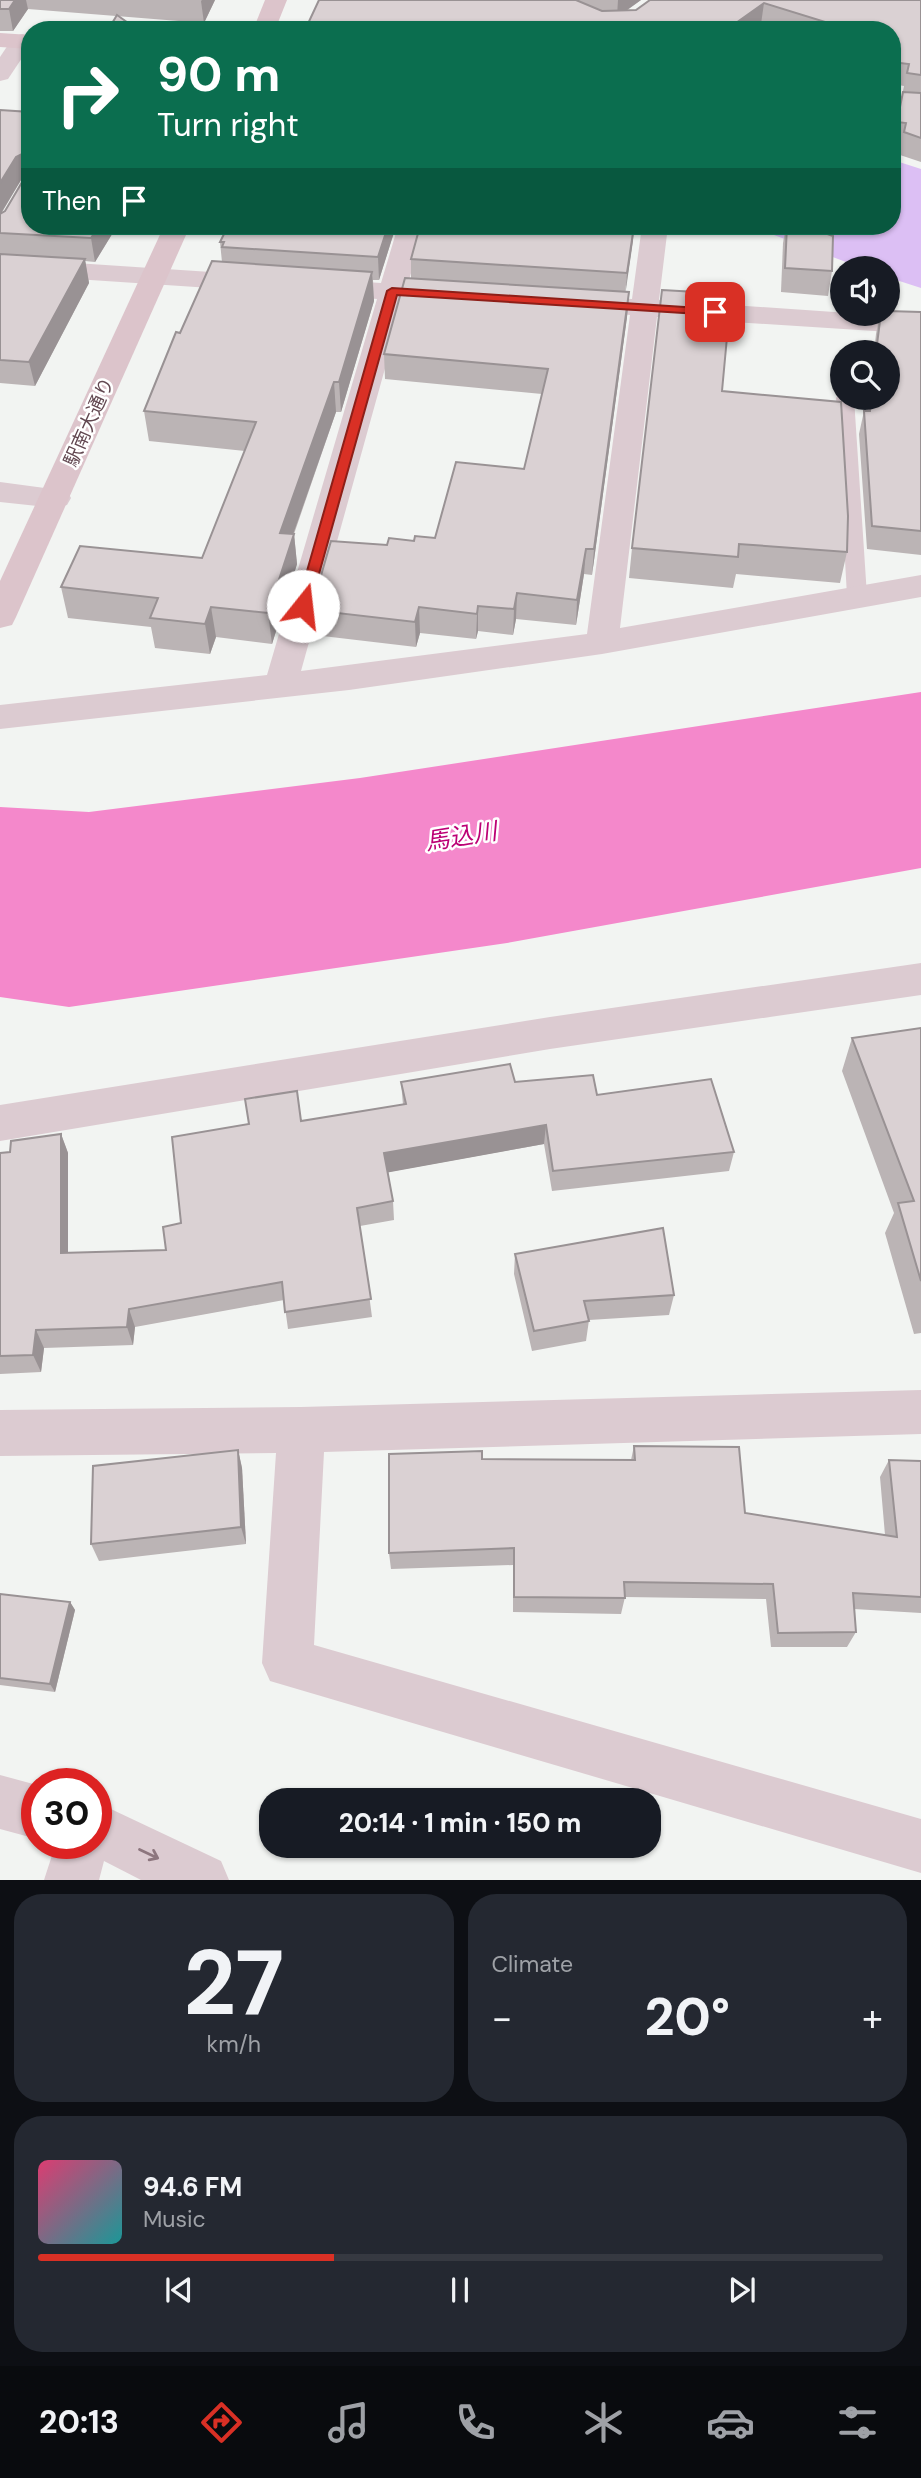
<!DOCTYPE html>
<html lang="en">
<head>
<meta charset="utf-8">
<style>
	body { margin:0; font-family:"DM Sans","Noto Sans JP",sans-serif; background:#242831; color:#f1f3f6; height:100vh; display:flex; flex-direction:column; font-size:26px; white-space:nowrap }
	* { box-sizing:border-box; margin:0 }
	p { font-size:23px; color:#9ea1a6 }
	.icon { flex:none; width:38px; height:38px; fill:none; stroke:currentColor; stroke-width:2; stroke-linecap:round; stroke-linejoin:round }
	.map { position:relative; height:1880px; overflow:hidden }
	.sheet { display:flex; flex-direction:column; gap:14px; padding:14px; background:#0d0f14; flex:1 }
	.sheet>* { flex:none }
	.guide { position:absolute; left:21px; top:21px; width:880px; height:214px; border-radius:28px; box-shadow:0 2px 5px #0004; background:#0b6e4f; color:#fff; overflow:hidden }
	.fabs { position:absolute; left:830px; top:256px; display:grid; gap:14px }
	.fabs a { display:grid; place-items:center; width:70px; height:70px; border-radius:50%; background:#171b24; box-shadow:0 2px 5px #0004; font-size:35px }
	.speed { position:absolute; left:21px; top:1768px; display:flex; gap:14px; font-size:35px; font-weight:700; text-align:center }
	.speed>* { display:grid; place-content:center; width:91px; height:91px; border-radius:50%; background:#171b24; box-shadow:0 2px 5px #0004; line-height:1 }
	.speed .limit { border:10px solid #d22; background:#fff; color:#111 }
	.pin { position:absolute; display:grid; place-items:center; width:60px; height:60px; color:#fff; margin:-30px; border-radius:14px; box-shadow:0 4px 10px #0006 }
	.me { position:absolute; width:77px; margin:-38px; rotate:16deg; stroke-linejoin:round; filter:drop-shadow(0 0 5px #0008) }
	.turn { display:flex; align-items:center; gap:24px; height:147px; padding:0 21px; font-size:32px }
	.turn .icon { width:91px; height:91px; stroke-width:2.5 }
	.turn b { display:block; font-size:49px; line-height:60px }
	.then { display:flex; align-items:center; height:66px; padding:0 21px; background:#0003; gap:14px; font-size:26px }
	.big { font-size:52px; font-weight:800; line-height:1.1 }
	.sheet .card { flex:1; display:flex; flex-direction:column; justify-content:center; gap:10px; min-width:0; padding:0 24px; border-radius:28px; background:#242831 }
	.sheet .dial { align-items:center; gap:0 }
	.dial b { font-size:91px; line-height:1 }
	.song { display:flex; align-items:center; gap:21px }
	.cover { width:84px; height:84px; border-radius:10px; background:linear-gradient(135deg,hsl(340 70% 55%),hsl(180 70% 35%)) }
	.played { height:7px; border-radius:4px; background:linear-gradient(90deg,#d93025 35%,#363941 35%) }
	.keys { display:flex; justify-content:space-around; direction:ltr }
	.heat { display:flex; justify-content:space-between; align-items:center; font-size:38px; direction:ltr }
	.sheet .tiles { flex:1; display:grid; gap:14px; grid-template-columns:1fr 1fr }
	.card:last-child { grid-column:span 2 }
	.trip { position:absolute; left:259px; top:1788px; width:402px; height:70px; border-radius:28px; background:#171b24; box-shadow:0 2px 5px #0004; font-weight:800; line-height:70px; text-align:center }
	.menu { display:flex; height:112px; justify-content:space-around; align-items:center; background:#090b0e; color:#9ea1a6 }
	.menu .icon { width:49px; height:49px }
	.menu .selected { color:#d93025 }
	.menu b { font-size:32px; color:#f1f3f6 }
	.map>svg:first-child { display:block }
	.green { fill:#dcbff4 }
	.water { fill:#f488cb }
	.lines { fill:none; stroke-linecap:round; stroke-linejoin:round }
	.lane { fill:#dccbd1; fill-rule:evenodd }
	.street { fill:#dccbd1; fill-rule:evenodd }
	.secondary { fill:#dcc4cb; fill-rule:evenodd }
	.wall { fill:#bbb4b5; fill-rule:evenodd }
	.shaded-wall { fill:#999294 }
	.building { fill:#dad1d3; stroke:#999294; stroke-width:2 }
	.oneway { stroke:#8d767e }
	.route { fill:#d93025; stroke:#8d1f18; stroke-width:2 }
	.labels { text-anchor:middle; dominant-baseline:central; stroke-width:5; stroke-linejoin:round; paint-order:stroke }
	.far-street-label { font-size:19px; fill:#624851; stroke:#fff }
	.water-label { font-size:24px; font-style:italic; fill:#bc0075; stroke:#fff }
</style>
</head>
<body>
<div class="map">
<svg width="921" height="1880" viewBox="0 0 921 1880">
	<rect width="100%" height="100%" fill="#f2f4f2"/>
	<polygon class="green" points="893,160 921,169 921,288 887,277 887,268 862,268 750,226 892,226"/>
	<polygon class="water" points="921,692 921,868 507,943 69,1007 0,997 0,807 89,812 360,778"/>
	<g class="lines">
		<polygon class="lane" points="839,394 842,394 842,397 854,398 867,596 864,601 850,601 847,596 836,398"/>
		<g class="street">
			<polygon points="22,34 30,36 30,46 8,79 0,81 0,57 14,36"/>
			<polygon points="398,226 424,226 408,284 462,289 466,295 462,301 452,303 404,300 301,671 587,634 630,315 565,309 561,303 565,297 575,295 632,299 642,226 668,226 659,300 921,318 921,334 657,317 620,628 921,575 921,597 602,654 349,690 0,729 0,705 267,675 377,299 310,293 306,287 310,281 320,279 381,283"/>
			<polygon points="0,258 256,275 266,277 269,283 266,289 256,291 0,274"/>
			<polygon points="0,482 67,491 71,498 67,505 56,508 0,502"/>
			<polygon points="921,963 921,995 550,1049 0,1141 0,1105 550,1017"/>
			<polygon points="921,1390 921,1434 324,1452 314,1645 921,1819 921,1873 270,1681 262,1663 276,1453 0,1456 0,1410 301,1407"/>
			<polygon points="0,1775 37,1785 37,1839 0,1829"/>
			<polygon points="96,1802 221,1861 229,1880 141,1880 104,1861 99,1880 44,1880 56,1843 96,1843"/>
		</g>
		<g class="secondary">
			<polygon points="265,0 287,0 275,30 253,30"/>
			<polygon points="0,33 30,35 30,49 0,47"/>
			<polygon points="892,97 921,100 921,114 892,111"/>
			<polygon points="164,226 190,226 16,617 12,625 0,628 0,581"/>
		</g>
	</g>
	<g class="wall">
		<polygon points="0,0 215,0 204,23 28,9 13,31 0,31"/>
		<polygon points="319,0 641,0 626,11 636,10 650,0 921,0 921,162 900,155 901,146 892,145 904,86 892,84 892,30 779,30 761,24 753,30 305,30"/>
		<path d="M 0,110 L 30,112 L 30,226 L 117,226 L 95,262 L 85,261 L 89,283 L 35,386 L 0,383 ZM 25,178 L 5,211 L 1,214 L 21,180 Z"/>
		<polygon points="396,226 379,280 373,280 374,301 341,412 336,412 294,534 297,564 272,644 216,637 210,654 155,648 151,627 68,618 61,587 202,558 245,451 149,441 144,411 180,333 222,262 220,242"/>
		<polygon points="634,226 625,292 629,292 627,317 592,575 584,574 576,625 516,619 513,635 478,631 476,639 420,633 416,647 314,635 311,610 387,545 435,538 524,469 542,394 385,379 384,354 411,278 411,259"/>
		<polygon points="786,226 805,226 832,271 828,296 781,292 783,243"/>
		<polygon points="921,312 921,555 867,549 859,434 864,411 867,411 869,397 887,397 887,352 874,352 876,334 880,313"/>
		<polygon points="722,391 847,552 840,583 736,574 733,588 629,578 632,548"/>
		<polygon points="921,1028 921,1333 914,1334 885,1233 894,1213 842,1071 852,1038"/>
		<polygon points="401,1082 515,1082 597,1095 734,1152 729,1171 552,1191 544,1144 388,1172 393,1201 394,1220 360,1226 372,1317 288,1329 284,1300 135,1327 133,1345 44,1348 41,1372 0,1374 0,1153 10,1152 61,1134 68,1153 68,1253 166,1250 181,1223 301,1121 403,1105"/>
		<polygon points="515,1254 674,1295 669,1315 589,1320 586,1341 532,1351 514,1274"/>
		<polygon points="634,1446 745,1513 885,1535 880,1477 889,1460 921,1461 921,1613 854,1609 856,1632 847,1647 771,1647 766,1599 625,1597 621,1614 513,1612 513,1565 391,1569 389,1553 482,1459 631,1460"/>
		<polygon points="238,1450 242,1468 246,1544 99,1561 91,1544"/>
		<polygon points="0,1594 70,1602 75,1610 55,1692 0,1685"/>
	</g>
	<g class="shaded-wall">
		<polygon points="15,0 26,0 28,9 13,31 9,9"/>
		<polygon points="202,0 215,0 204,23 201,1"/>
		<polygon points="618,0 641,0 617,17"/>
		<polygon points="764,3 761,24 753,30 726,30"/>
		<polygon points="26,152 30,175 21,180 0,215 0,183 16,157"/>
		<polygon points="99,226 117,226 95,262 91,238"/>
		<polygon points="388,226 396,226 379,280 378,257"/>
		<polygon points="634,226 633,241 625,296 627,273"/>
		<polygon points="85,259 89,283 35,386 29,362"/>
		<polygon points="372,272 374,301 341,412 339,382"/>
		<polygon points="629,292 627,317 592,575 594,549"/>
		<polygon points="334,382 336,412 283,563 280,533"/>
		<polygon points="294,534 297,564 272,644 268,613"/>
		<polygon points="586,549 584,574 576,625 577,600"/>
		<polygon points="517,593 516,619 513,635 514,609"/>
		<polygon points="478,606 478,631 476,639 477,614"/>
		<polygon points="211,607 216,637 210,654 205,624"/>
		<polygon points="419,607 420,633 416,647 415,622"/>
		<polygon points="546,1125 544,1144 385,1173 384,1153"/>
		<polygon points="61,1134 68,1153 68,1271 61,1253"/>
		<polygon points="129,1309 135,1327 133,1345 127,1327"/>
		<polygon points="36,1330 44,1348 41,1372 33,1355"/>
		<polygon points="238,1450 242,1468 246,1544 241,1527"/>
		<polygon points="70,1602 75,1610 55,1692 50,1684"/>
	</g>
	<g class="building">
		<polygon points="0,0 15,0 9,9 0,9"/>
		<polygon points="319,0 576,0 602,11 636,10 650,0 921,0 921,75 907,73 909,64 892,62 892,30 851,30 764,3 726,30 305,30"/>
		<polygon points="117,15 138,30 108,30"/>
		<polygon points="903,92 921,93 921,138 904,132 906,123 897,122"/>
		<polygon points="0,110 30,112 30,226 99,226 91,238 0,233 0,214 5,211 28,172 26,152 16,157 0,183"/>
		<polygon points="228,226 388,226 378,257 222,247 224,242 220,242"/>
		<polygon points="420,226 634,226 627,273 411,259"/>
		<polygon points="787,226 805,226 833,236 832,271 785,268"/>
		<polygon points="0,254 85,259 29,362 0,360"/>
		<polygon points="212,261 372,272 339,382 334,382 280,533 294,534 268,613 211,607 205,624 150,618 158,598 61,587 80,546 202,558 256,422 144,411 176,332 180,333"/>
		<polygon points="405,278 629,292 594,549 586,549 577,600 517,593 514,609 478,606 477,614 419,607 415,622 311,610 331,541 387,545 389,538 414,541 415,536 435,538 456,462 524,469 548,369 384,354"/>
		<polygon points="662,290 731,294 722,391 841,402 848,516 847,552 739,544 738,557 632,548"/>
		<polygon points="887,311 921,312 921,531 872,526 864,411 870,411 871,397 887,397 887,352 876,352 881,313 887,313"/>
		<polygon points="921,1028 921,1281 898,1203 914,1201 852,1038"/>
		<polygon points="510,1064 515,1082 593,1075 597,1095 711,1079 734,1152 553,1171 546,1125 384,1153 393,1201 357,1208 371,1299 285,1312 282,1282 129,1309 127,1327 36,1330 33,1355 0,1356 0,1153 10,1152 11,1141 61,1134 61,1253 166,1250 163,1227 181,1223 172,1137 249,1124 245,1099 297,1091 301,1121 406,1104 401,1082"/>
		<polygon points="663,1228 674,1295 584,1301 589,1321 534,1331 515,1254"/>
		<polygon points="634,1446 739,1447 745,1513 897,1537 889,1460 921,1461 921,1597 853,1593 856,1632 778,1633 773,1584 624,1582 625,1598 514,1597 514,1548 389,1553 389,1454 482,1451 482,1459 635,1460"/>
		<polygon points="238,1450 241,1527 91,1544 93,1466"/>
		<polygon points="0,1594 70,1602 50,1684 0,1678"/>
	</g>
	<defs><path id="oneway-shaft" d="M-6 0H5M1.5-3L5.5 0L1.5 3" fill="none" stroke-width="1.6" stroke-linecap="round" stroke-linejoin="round" transform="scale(1.75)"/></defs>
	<use class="oneway" href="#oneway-shaft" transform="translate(149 1854) rotate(25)"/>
	<polygon class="route" points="392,288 715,309 721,312 715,315 397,295 310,606 303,610 299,609 297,606 387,291"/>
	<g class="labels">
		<g class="far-street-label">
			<text transform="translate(89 422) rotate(-66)">駅南大通り</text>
		</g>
		<g class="water-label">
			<text transform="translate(461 836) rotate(-9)">馬込川</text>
		</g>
	</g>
</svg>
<div class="fabs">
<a><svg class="icon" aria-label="sound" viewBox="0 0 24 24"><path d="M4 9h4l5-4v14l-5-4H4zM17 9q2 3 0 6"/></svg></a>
<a><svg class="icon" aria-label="search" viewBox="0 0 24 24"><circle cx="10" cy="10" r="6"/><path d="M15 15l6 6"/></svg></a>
</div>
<div class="speed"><div class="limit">30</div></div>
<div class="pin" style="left:715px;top:312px;background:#d93025"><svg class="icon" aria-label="arrive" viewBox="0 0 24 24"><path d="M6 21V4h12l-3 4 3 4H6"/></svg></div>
<svg class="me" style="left:303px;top:606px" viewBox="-20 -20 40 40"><circle r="19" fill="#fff"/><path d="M0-13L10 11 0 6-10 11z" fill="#d93025"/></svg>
<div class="trip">20:14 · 1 min · 150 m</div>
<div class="guide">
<div class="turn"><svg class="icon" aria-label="right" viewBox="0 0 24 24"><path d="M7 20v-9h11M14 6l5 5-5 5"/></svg><div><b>90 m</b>Turn right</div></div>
<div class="then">Then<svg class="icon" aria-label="arrive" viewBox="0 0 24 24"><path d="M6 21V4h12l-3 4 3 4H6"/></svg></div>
</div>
</div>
<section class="sheet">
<div class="tiles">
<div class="card dial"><b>27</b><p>km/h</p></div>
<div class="card"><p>Climate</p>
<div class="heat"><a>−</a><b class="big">20°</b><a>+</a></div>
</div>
<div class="card">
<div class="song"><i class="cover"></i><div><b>94.6 FM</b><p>Music</p></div></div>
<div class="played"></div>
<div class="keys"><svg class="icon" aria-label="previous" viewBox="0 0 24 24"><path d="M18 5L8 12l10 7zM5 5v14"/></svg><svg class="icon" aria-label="pause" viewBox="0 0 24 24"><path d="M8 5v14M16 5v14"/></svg><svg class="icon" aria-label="next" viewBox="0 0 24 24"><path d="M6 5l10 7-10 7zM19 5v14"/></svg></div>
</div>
</div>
</section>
<nav class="menu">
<b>20:13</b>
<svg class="icon selected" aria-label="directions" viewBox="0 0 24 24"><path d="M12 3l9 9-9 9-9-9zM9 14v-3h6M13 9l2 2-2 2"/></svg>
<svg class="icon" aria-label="music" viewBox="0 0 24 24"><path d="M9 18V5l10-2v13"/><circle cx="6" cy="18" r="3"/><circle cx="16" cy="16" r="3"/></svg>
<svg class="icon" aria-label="phone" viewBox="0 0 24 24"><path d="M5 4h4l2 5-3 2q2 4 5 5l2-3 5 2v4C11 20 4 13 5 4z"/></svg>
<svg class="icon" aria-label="climate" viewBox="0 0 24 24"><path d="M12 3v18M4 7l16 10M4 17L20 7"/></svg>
<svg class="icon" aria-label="car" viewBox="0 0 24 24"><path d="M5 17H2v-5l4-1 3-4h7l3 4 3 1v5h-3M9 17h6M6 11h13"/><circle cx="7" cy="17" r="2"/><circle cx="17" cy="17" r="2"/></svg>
<svg class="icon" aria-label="filters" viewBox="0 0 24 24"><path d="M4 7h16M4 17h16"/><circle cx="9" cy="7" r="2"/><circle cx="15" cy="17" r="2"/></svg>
</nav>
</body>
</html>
